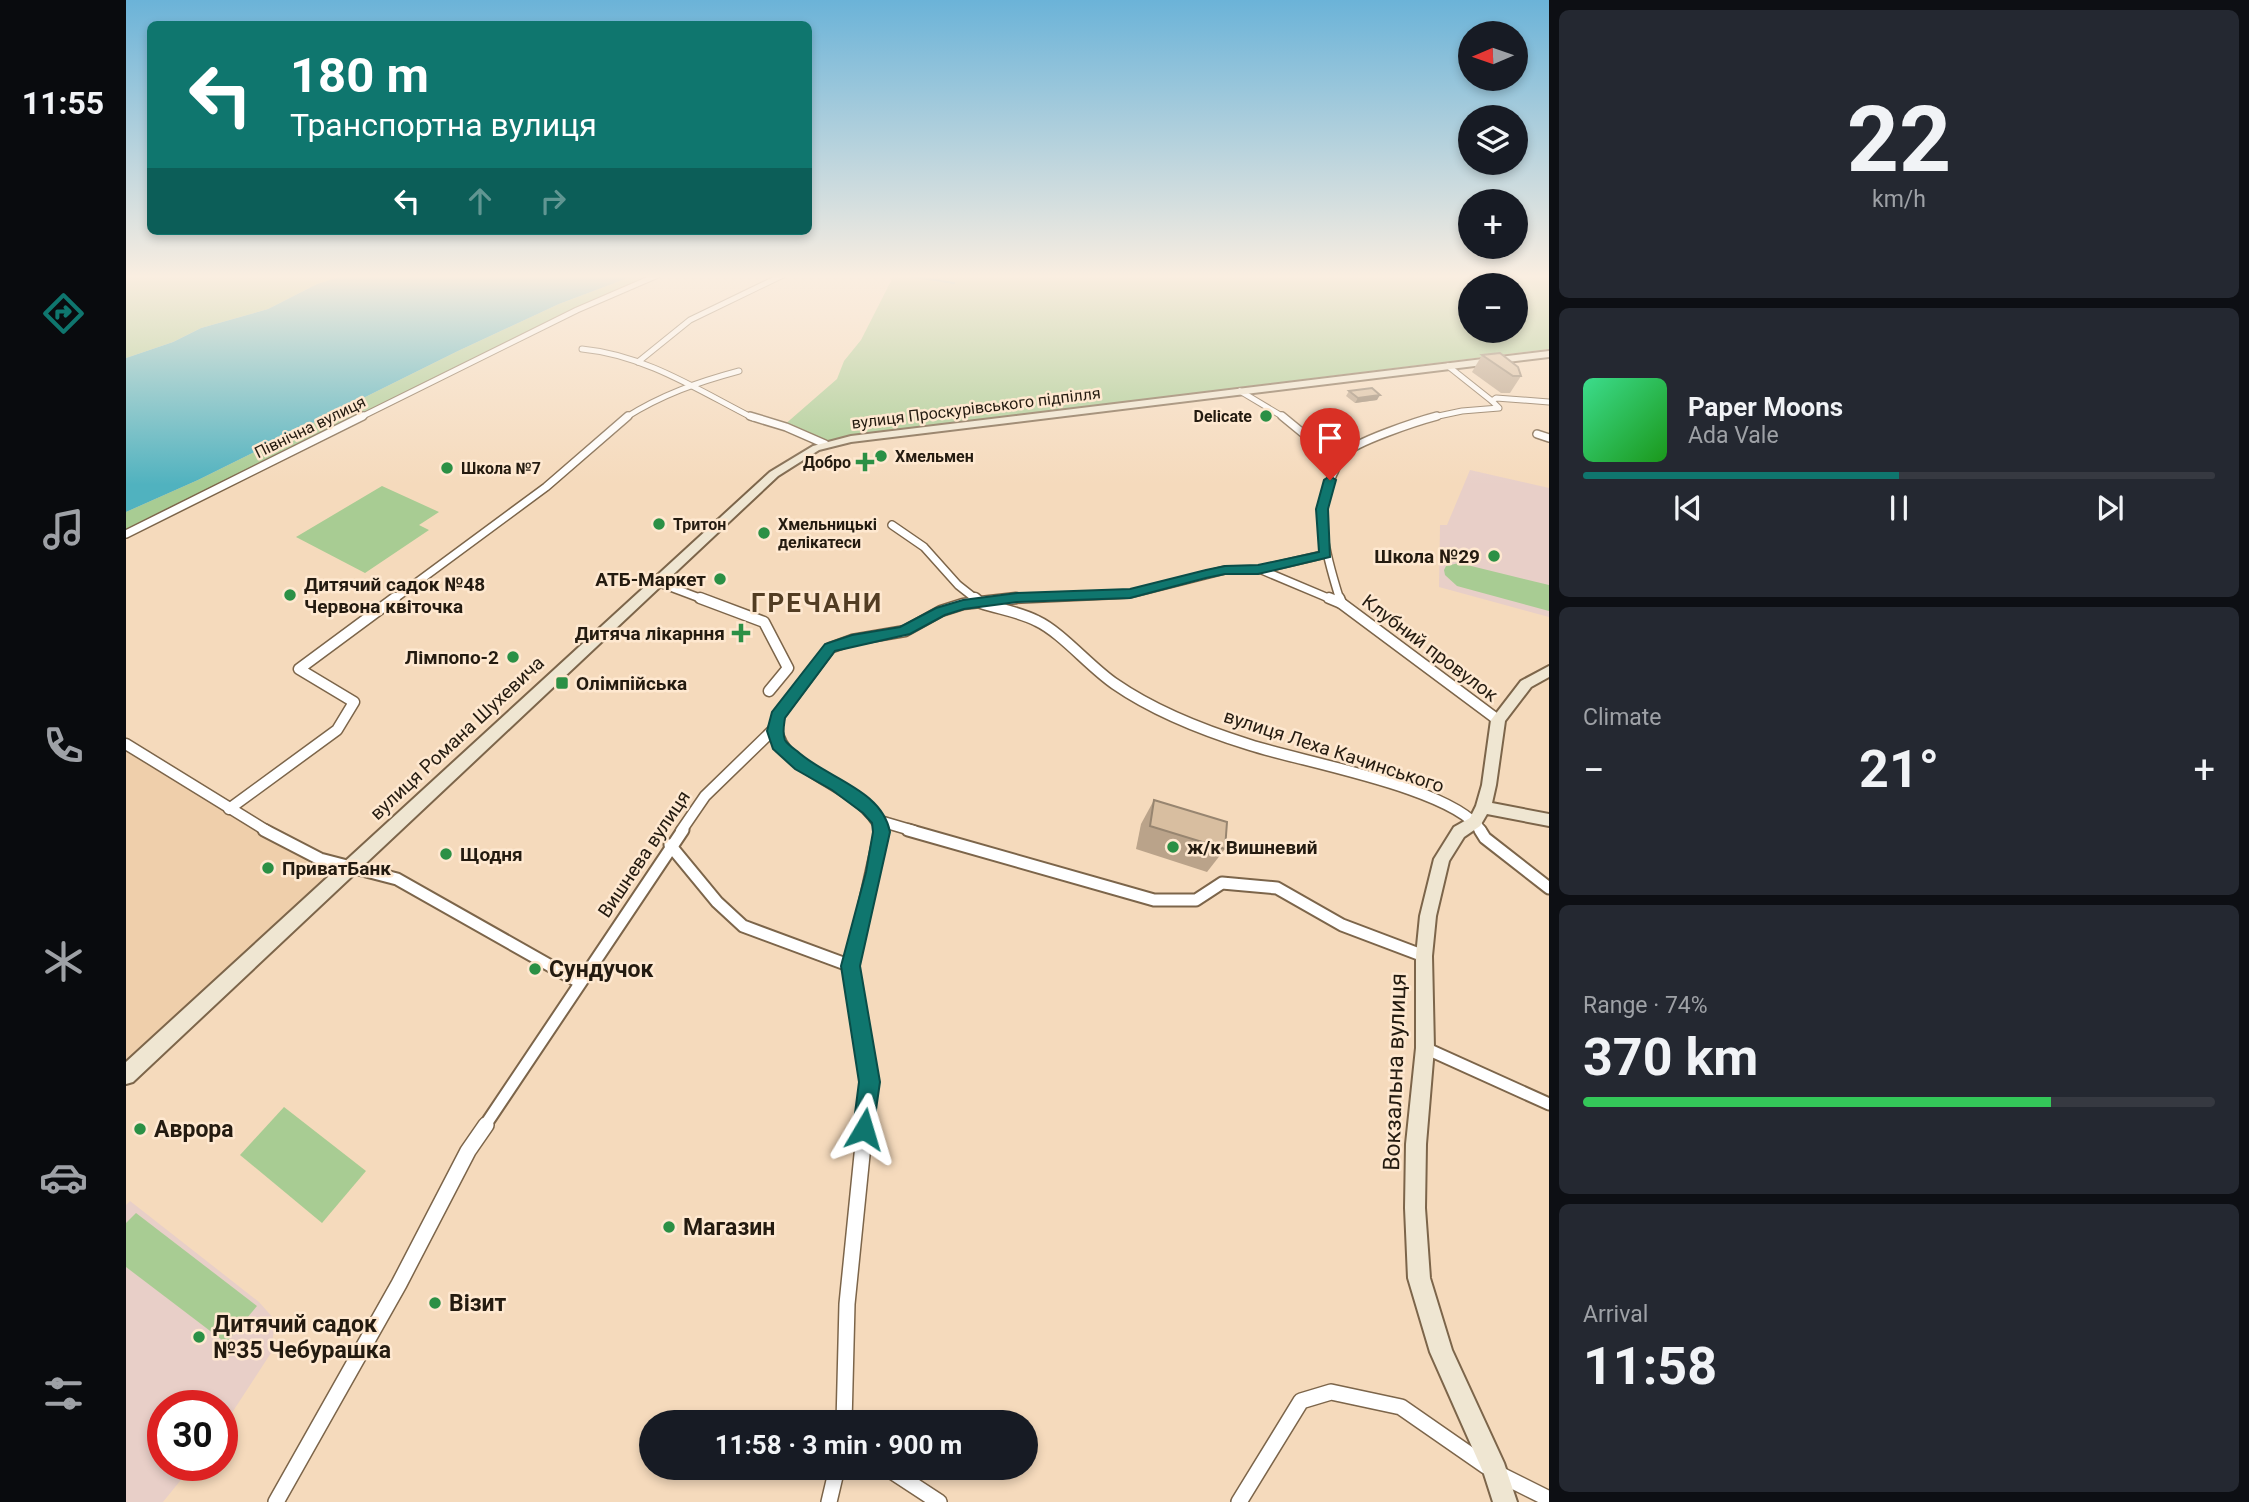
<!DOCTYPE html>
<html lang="en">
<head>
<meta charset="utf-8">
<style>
	body { margin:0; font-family:Roboto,sans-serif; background:#242831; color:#f1f3f6; height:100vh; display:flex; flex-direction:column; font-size:26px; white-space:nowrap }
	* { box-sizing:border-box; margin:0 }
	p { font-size:23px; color:#9ea1a6 }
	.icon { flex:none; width:38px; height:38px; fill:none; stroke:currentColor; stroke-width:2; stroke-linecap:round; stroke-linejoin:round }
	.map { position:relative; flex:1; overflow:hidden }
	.side { display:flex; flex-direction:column; gap:10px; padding:10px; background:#0d0f14; width:700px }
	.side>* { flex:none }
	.banner { position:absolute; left:21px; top:21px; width:665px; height:214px; border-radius:10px; box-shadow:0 4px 10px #0003; background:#0f766e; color:#fff; overflow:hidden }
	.needle { width:46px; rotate:268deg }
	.controls { position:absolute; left:1332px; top:21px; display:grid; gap:14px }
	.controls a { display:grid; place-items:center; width:70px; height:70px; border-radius:50%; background:#171b24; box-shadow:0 4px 10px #0003; font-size:35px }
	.speed { position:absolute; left:21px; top:1390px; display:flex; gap:14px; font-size:35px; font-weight:700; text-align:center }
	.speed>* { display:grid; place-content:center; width:91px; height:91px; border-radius:50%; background:#171b24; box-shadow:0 4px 10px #0003; line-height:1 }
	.speed .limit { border:10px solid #d22; background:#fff; color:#111 }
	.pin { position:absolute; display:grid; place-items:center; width:60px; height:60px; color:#fff; margin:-72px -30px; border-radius:50% 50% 50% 0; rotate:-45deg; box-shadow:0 0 7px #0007 }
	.pin .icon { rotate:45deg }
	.me { position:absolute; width:77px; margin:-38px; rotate:7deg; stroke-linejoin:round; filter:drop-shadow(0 0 5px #0008) }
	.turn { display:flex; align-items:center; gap:24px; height:147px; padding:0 28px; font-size:32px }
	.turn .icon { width:91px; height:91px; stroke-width:2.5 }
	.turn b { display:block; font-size:49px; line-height:60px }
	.lanes { display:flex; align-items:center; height:66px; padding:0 28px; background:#0003; justify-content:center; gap:35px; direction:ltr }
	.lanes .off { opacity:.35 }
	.big { font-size:52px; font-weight:700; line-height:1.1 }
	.side .widget { flex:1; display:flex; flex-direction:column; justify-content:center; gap:10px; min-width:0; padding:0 24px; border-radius:10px; background:#242831 }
	.side .dial { align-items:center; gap:0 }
	.dial b { font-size:91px; line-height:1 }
	.song { display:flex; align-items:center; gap:21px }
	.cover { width:84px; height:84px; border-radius:10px; background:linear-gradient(135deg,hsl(150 70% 55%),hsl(120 70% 35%)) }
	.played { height:7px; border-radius:4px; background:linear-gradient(90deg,#0f766e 50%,#363941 50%) }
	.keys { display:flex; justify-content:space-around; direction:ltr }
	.heat { display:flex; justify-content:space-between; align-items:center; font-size:38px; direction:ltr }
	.charge { height:10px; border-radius:5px; background:linear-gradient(90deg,#34c759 74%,#363941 0) }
	.trip { position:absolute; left:513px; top:1410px; width:399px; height:70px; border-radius:35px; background:#171b24; box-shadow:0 4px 10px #0003; font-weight:700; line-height:70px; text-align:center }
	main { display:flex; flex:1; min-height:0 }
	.tab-bar { display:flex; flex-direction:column; width:126px; justify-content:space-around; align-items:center; background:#090b0e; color:#9ea1a6 }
	.tab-bar .icon { width:49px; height:49px }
	.tab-bar .selected { color:#0f766e }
	.tab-bar b { font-size:32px; color:#f1f3f6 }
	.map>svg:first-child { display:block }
	.built { fill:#efcfab }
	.education { fill:#e8cfc8 }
	.green { fill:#a8cc93; fill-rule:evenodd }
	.water { fill:#50b2bf }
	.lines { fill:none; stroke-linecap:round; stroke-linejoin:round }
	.stream { stroke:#50b2bf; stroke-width:2 }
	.street-far4-casing { stroke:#7c654a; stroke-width:7 }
	.street-far3-casing { stroke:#7c654a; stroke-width:10 }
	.street-far2-casing { stroke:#7c654a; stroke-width:13 }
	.street-far1-casing { stroke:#7c654a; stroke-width:15 }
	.street-casing { stroke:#7c654a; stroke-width:18 }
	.secondary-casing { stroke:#7c654a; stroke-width:4 }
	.street-far4 { stroke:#fff; stroke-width:5 }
	.street-far3 { stroke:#fff; stroke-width:7 }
	.street-far2 { stroke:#fff; stroke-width:10 }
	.street-far1 { stroke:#fff; stroke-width:11 }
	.street { stroke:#fff; stroke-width:15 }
	.secondary { fill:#efe6d2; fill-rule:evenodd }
	.wall { fill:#baa38a }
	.shaded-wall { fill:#978570 }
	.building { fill:#d8bea0; stroke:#978570; stroke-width:2 }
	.route { fill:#0f766e; stroke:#0a4d48; stroke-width:2 }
	.poi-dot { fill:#2b9045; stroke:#fee8d0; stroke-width:2.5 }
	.labels { text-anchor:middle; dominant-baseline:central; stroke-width:5; stroke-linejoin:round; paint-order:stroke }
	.far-street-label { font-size:16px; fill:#241b10; stroke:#fee8d0 }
	.far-poi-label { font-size:16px; font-weight:bold; fill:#241b10; stroke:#fee8d0; text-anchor:start }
	.poi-label { font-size:19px; font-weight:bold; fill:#241b10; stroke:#fee8d0; text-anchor:start }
	.street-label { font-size:19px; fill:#241b10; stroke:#fee8d0 }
	.near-poi-label { font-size:23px; font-weight:bold; fill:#241b10; stroke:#fee8d0; text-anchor:start }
	.near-street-label { font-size:23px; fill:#241b10; stroke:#fee8d0 }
	.district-label { font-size:26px; font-weight:bold; letter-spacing:2px; fill:#523d23; stroke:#fee8d0 }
</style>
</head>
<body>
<main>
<nav class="tab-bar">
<b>11:55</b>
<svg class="icon selected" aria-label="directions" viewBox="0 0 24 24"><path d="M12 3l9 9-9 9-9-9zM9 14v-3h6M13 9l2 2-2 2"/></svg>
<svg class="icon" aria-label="music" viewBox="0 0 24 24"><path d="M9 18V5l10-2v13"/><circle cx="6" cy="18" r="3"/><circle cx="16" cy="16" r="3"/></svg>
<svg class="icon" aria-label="phone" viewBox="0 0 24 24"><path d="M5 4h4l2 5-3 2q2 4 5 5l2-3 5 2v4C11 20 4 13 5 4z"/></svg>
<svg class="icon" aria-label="climate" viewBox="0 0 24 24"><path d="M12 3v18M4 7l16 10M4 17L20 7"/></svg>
<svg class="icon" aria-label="car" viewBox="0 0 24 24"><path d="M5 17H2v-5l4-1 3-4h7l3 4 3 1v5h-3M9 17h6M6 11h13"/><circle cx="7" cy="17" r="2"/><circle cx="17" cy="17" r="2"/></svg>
<svg class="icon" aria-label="filters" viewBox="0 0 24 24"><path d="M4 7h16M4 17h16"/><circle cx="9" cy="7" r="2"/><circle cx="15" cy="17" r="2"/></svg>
</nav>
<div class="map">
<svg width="1423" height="1502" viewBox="0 0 1423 1502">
	<rect width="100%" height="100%" fill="#f5dabc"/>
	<polygon class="built" points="0,750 143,839 190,863 212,870 0,1067"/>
	<g class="education">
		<polygon points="1344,470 1423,488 1423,617 1313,587 1314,525 1321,525"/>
		<polygon points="4,1201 133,1302 149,1320 145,1353 96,1428 96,1405 37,1405 37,1465 67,1465 37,1502 0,1502 0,1205"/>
	</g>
	<g class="green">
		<polygon points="0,275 219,275 191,284 142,309 75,328 47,342 0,358"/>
		<polygon points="510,275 529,275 0,532 0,512 72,480 332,351 433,304"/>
		<path d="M 762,275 L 1423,275 L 1423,349 L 752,432 L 694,442 L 657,426 L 711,379 L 718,361 L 735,340 L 765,281 L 767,276 ZM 1344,285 L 1390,285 L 1390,331 L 1344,331 Z"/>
		<polygon points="256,486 313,512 293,525 303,530 239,573 170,537"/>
		<polygon points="1333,563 1423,585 1423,611 1331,586 1319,575 1318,570 1320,566"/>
		<polygon points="158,1107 240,1171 196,1223 114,1155"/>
		<polygon points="10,1213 131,1306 100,1343 0,1267 0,1223"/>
	</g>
	<polygon class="water" points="219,275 510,275 433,304 332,351 72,480 0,512 0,358 47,342 75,328 142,309 191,284"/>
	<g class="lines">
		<polyline class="stream" points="777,275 828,283"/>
		<defs>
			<g id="street-far4">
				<path d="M 456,349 C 519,355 572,390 627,418"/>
				<polyline points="512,362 564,320 657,275"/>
				<polyline points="1322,366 1366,401"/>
				<polyline points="1114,391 1159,418"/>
				<polyline points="233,418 451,310 532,275"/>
				<path d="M 499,418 C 535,395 572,382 613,371"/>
				<polyline points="1303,418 1336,411 1373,408 1366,401 1370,398 1423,402"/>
			</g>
			<g id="street-far3">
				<polyline points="624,416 660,427 699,444"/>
				<polyline points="1156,416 1212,462"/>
				<polyline points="1411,434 1423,438"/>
				<polyline points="766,525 798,547 832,585 851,600"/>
				<polyline points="0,534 237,416"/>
				<polyline points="1138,571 1207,600"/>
				<polyline points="531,582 579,600"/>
				<polyline points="267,600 420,487 502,416"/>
				<polyline points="875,600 1004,594 1099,570 1132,570 1200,554"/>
				<path d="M 1214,600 C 1201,558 1187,516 1207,474 C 1210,469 1212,460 1217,455 C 1228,442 1292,421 1311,416"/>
			</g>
			<g id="street-far2">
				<polyline points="574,598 638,622 662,668 643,691"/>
				<path d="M 849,598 L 855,603 C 873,609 894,612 911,621 C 935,632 965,668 989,684 C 1028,711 1079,731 1124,745 C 1176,762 1328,788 1355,831"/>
				<polyline points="1203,598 1215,603 1372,720"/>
				<polyline points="1213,598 1215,603"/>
				<path d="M 650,726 C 657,777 733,781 756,831"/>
				<polyline points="0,744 141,831"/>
				<polyline points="103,809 211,730 228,702 173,669 269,598"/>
				<polyline points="754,821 788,831"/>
				<polyline points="555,831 579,796 647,730 652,717 704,648 726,640 779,631 815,611 837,604 890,598"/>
			</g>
			<g id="street-far1">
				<polyline points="138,830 194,859 271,879 453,982"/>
				<polyline points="782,830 1028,900 1070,900 1096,883 1151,888 1216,925 1298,956"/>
				<polyline points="1354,830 1359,838 1423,888"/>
				<polyline points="544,845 591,902 617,926 725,966"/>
				<polyline points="1299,1048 1423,1104"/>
				<polyline points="358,1127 557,830"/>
				<polyline points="739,1127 743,1082 725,966 755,830"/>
			</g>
			<g id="street">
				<polyline points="718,1423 721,1304 739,1125"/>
				<polyline points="761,1468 813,1502"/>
				<polyline points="1373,1474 1423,1499"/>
				<polyline points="150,1502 273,1284 342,1151 360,1125"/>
				<polyline points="703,1502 711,1468"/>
				<polyline points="1113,1502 1175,1401 1205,1392 1275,1407 1360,1466"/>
			</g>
			<g id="secondary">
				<polygon points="1423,351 1423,357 725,442 693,450 652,476 7,1082 0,1084 0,1062 644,472 687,446 725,436"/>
				<polygon points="1423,666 1423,677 1405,687 1379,721 1370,785 1366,803 1423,814 1423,826 1361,814 1354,826 1338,837 1323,861 1310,916 1306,956 1308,1048 1300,1144 1299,1208 1304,1278 1326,1350 1378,1463 1391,1502 1367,1502 1358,1474 1304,1352 1282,1278 1279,1208 1280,1144 1290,1048 1290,956 1294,916 1308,859 1328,827 1344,818 1350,806 1356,785 1365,720 1395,681"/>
			</g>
		</defs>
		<use href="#street-far4" class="street-far4-casing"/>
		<use href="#street-far3" class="street-far3-casing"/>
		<use href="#street-far2" class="street-far2-casing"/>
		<use href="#street-far1" class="street-far1-casing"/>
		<use href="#street" class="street-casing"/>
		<use href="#secondary" class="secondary-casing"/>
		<use href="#street-far4" class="street-far4"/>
		<use href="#street-far3" class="street-far3"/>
		<use href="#street-far2" class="street-far2"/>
		<use href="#street-far1" class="street-far1"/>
		<use href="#street" class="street"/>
		<use href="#secondary" class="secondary"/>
	</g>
	<g class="wall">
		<polygon points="1356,355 1395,376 1384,393 1375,393 1346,372"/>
		<polygon points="1223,391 1251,400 1229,403 1220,396"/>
		<polygon points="1028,800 1099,849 1081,872 1010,849 1015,824"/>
	</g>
	<polygon class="shaded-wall" points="1254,395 1251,400 1229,403 1232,398"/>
	<g class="building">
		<polygon points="1374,353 1392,367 1395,376 1387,376 1356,355"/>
		<polygon points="1246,388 1254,395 1232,398 1223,391"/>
		<polygon points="1028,800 1101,822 1099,849 1024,826"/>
	</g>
	<linearGradient id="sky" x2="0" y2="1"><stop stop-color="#6bb3d8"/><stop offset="0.57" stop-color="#faeee1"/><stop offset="1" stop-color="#faeee1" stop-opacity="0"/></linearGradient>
	<rect width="1423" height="485" fill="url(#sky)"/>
	<path class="route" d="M 1204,476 L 1210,480 L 1202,509 L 1204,557 L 1132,574 L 1099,574 L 1080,578 L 1004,598 L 891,602 L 838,609 L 819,615 L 784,634 L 709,651 L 659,718 C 658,725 656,733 659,740 C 661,744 667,748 671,751 C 700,778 756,789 764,832 L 734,966 L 754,1082 L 746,1137 L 738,1140 L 730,1137 L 727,1129 L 733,1082 L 715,966 L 740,872 L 747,832 L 746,823 L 737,813 L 706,790 L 669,769 L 647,749 L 641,731 L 646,712 L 699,644 L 726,635 L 774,627 L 810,608 L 837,600 L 891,593 L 1004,589 L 1080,570 L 1099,566 L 1132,565 L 1193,552 L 1190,509 L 1198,480 Z"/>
	<g class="poi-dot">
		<circle cx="1140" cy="416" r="7"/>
		<circle cx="755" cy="456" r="7"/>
		<path d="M735.5 451.5h7v7h7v7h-7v7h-7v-7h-7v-7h7z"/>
		<circle cx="321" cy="468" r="7"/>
		<circle cx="533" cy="524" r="7"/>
		<circle cx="638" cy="533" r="7"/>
		<circle cx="1368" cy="556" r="7"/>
		<circle cx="594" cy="579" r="7"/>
		<circle cx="164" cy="595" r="7"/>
		<path d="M611.5 622.5h7v7h7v7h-7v7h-7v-7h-7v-7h7z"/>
		<circle cx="387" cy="657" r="7"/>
		<rect x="429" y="676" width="14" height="14" rx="3.5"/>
		<circle cx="1047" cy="847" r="7"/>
		<circle cx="320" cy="854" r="7"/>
		<circle cx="142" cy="868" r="7"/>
		<circle cx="409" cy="969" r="7"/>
		<circle cx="14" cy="1129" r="7"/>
		<circle cx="543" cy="1227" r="7"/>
		<circle cx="309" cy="1303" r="7"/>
		<circle cx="73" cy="1337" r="7"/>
	</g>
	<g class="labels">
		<g class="far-street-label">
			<text transform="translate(850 408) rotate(-7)">вулиця Проскурівського підпілля</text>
			<text transform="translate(184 427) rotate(-26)">Північна вулиця</text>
		</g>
		<g class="far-poi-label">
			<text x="1126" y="416" text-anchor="end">Delicate</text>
			<text x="769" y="456">Хмельмен</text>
			<text x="725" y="462" text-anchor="end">Добро</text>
			<text x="335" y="468">Школа №7</text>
			<text x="547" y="524">Тритон</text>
			<text x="652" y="524">Хмельницькі<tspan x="652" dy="18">делікатеси</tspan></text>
		</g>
		<g class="poi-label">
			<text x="1354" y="556" text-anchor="end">Школа №29</text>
			<text x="580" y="579" text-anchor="end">АТБ-Маркет</text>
			<text x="178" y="584">Дитячий садок №48<tspan x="178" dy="22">Червона квіточка</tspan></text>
			<text x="599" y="633" text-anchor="end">Дитяча лікарння</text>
			<text x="373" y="657" text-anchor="end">Лімпопо-2</text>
			<text x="450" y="683">Олiмпiйська</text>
			<text x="1061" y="847">ж/к Вишневий</text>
			<text x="334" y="854">Щодня</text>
			<text x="156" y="868">ПриватБанк</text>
		</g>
		<g class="street-label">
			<text transform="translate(1304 648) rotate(37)">Клубний провулок</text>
			<text transform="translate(331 738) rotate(-43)">вулиця Романа Шухевича</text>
			<text transform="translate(1208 751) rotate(18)">вулиця Леха Качинського</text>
			<text transform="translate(518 854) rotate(-56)">Вишнева вулиця</text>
		</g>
		<g class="near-poi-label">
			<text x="423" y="969">Сундучок</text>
			<text x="28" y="1129">Аврора</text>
			<text x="557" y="1227">Магазин</text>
			<text x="323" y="1303">Візит</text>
			<text x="87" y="1324">Дитячий садок<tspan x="87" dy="26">№35 Чебурашка</tspan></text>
		</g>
		<g class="near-street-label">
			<text transform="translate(1269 1072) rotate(-88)">Вокзальна вулиця</text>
		</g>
		<g class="district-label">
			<text x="691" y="603">ГРЕЧАНИ</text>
		</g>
	</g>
</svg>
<div class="controls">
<a><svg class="needle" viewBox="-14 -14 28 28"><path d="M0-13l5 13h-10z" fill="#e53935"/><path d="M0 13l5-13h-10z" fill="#9ea1a6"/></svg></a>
<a><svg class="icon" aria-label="layers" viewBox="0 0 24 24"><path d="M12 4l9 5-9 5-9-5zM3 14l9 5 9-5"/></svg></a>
<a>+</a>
<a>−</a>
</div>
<div class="speed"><div class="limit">30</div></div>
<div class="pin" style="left:1204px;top:480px;background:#d93025"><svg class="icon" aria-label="arrive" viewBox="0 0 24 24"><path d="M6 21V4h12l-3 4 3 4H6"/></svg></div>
<svg class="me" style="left:738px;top:1129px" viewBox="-20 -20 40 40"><path d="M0-17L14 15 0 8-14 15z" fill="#0f766e" stroke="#fff" stroke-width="4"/></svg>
<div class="trip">11:58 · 3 min · 900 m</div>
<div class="banner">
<div class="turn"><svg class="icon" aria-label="left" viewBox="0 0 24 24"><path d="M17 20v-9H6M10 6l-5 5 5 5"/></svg><div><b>180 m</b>Транспортна вулиця</div></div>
<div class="lanes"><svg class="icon" aria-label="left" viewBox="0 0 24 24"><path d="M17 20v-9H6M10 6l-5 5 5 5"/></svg><svg class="icon off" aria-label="ahead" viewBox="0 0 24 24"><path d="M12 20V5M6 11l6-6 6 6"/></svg><svg class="icon off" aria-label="right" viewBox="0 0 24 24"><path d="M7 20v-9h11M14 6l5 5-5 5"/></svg></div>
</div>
</div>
<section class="side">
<div class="widget dial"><b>22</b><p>km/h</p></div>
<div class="widget">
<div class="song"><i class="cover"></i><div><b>Paper Moons</b><p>Ada Vale</p></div></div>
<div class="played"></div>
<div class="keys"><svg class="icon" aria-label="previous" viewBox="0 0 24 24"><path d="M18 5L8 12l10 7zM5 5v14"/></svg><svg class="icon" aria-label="pause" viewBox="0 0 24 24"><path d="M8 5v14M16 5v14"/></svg><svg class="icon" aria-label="next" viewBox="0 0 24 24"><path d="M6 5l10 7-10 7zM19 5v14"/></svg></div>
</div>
<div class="widget"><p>Climate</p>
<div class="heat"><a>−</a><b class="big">21°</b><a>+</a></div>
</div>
<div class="widget"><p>Range · 74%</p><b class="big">370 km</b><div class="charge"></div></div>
<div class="widget"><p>Arrival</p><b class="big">11:58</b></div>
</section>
</main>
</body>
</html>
